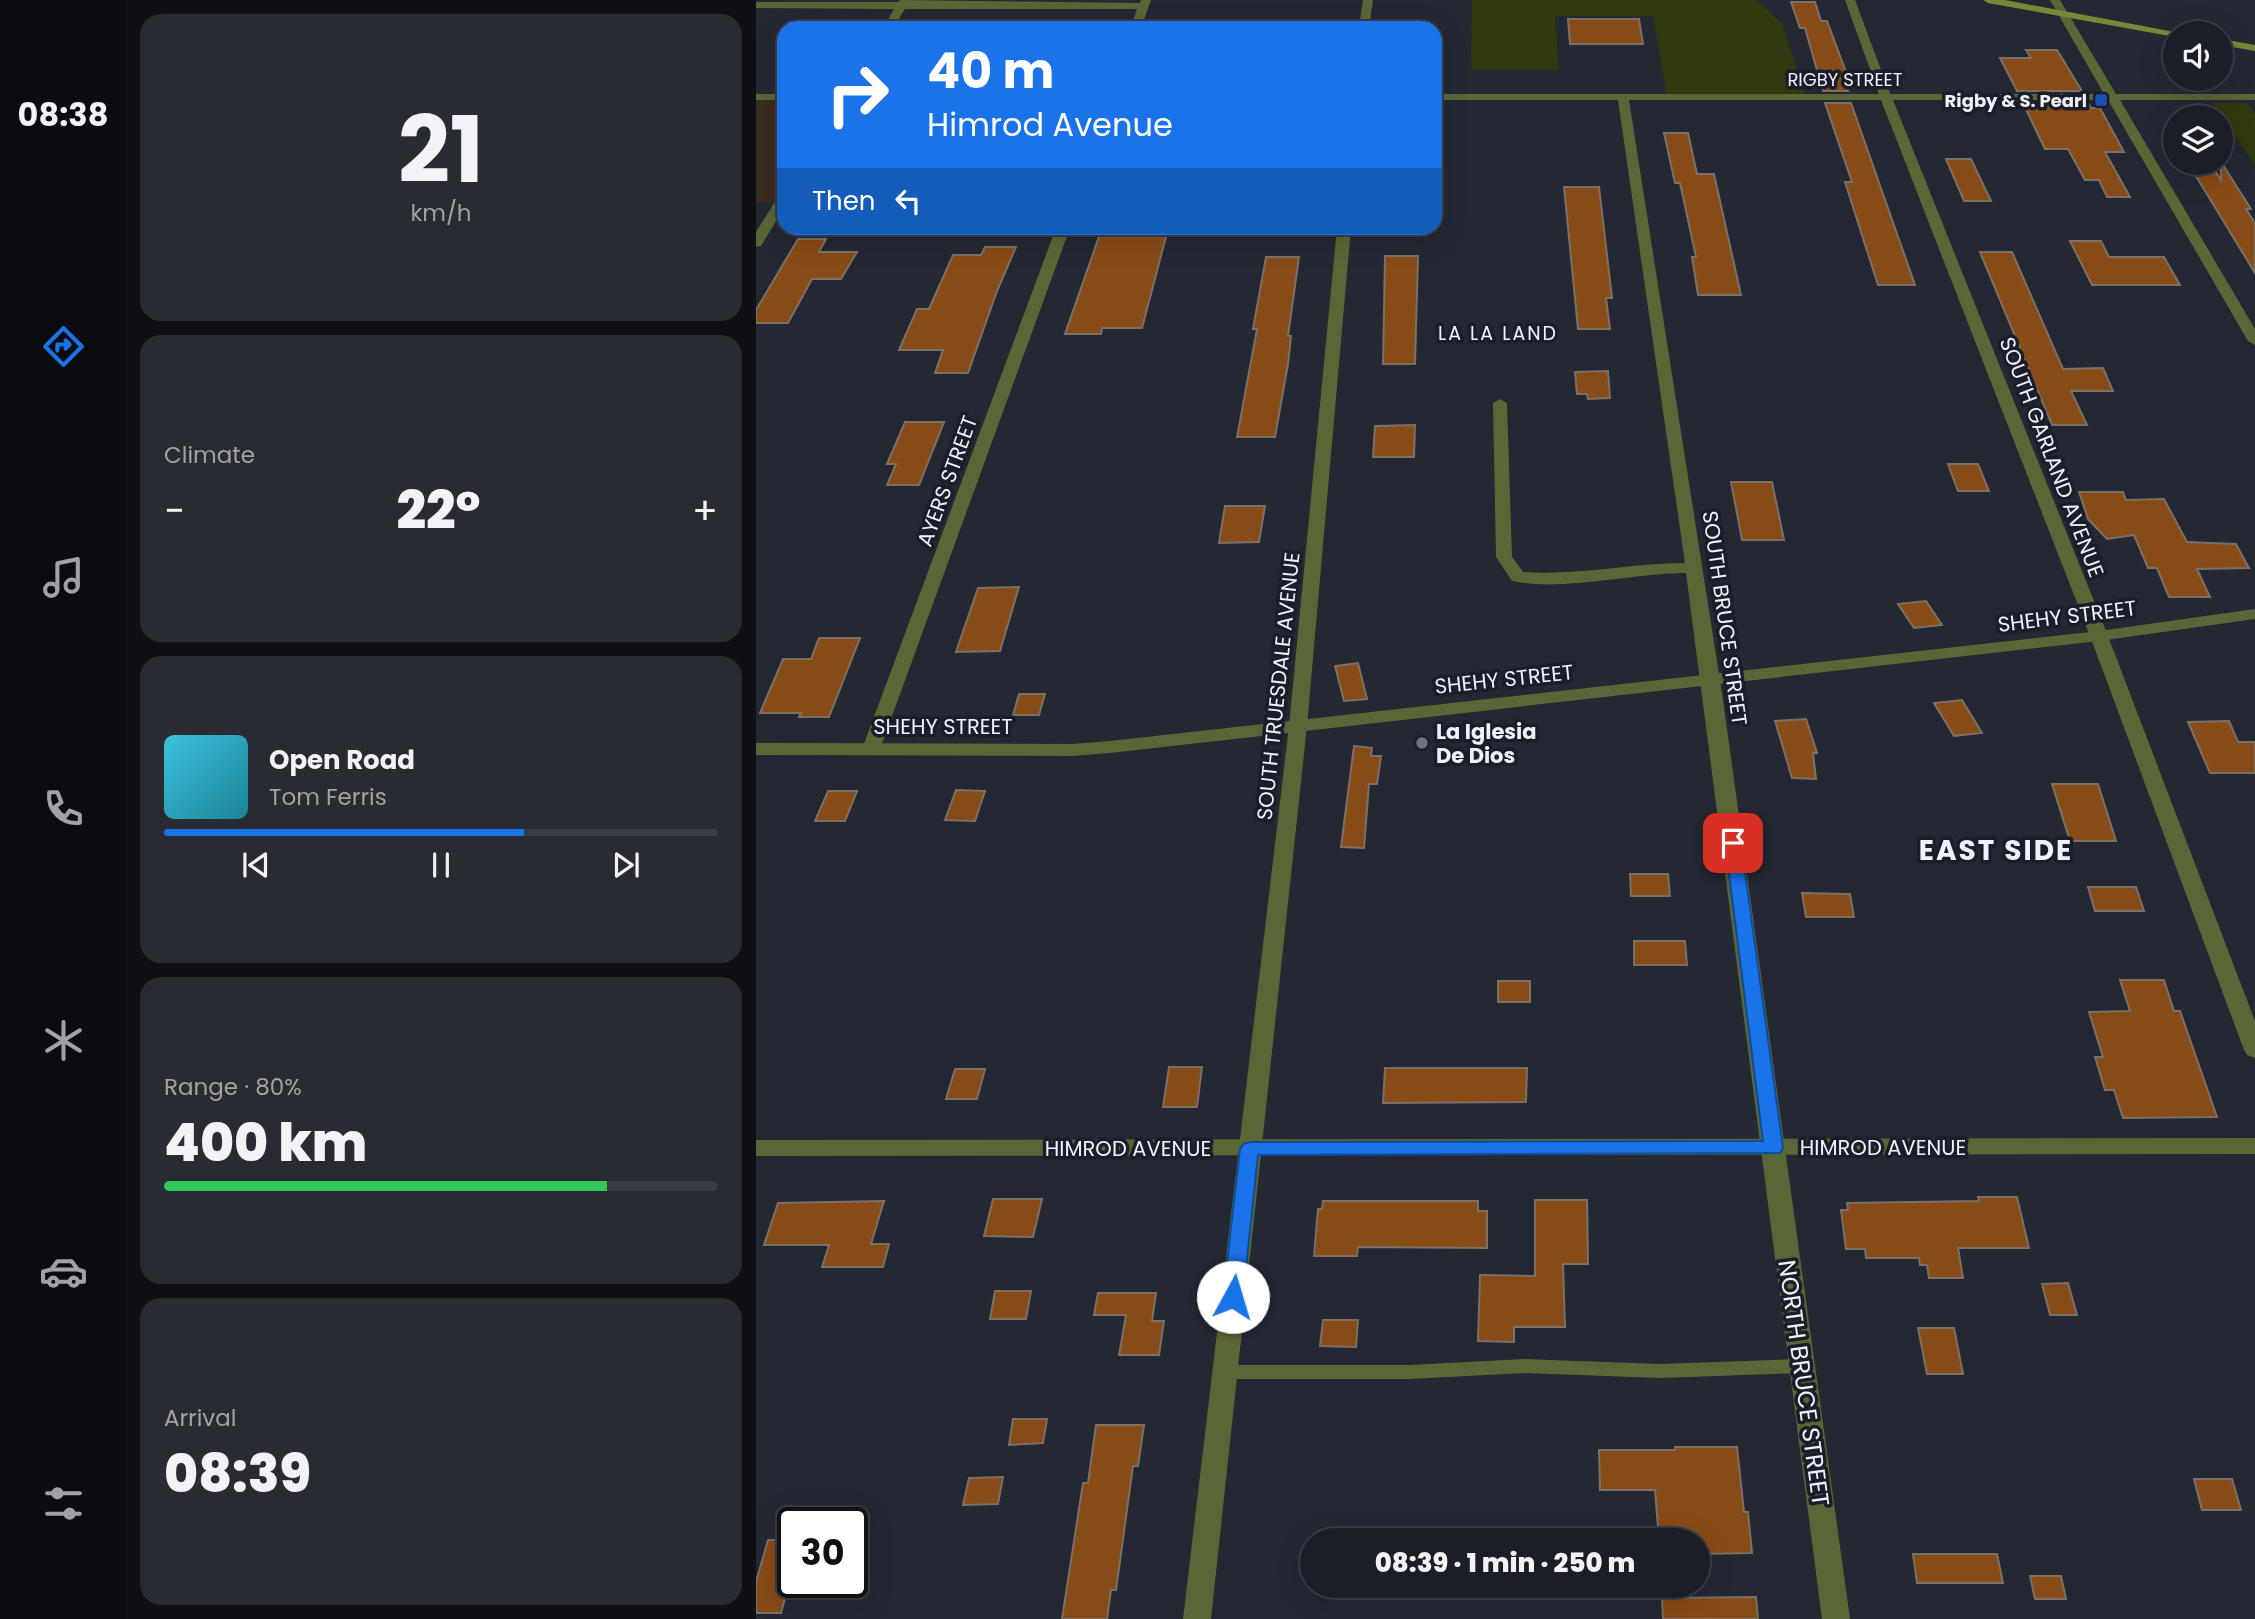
<!DOCTYPE html>
<html lang="en">
<head>
<meta charset="utf-8">
<style>
	body { margin:0; font-family:Poppins,sans-serif; background:#282b32; color:#f1f3f6; height:100vh; display:flex; flex-direction:column; font-size:26px; white-space:nowrap }
	* { box-sizing:border-box; margin:0 }
	p { font-size:23px; color:#a0a2a7 }
	.icon { flex:none; width:38px; height:38px; fill:none; stroke:currentColor; stroke-width:2; stroke-linecap:round; stroke-linejoin:round }
	.map { position:relative; flex:1; overflow:hidden }
	.details { display:flex; flex-direction:column; gap:14px; padding:14px; background:#0f1015; width:630px }
	.details>* { flex:none }
	.guide { position:absolute; left:21px; top:21px; width:665px; height:214px; border-radius:21px; box-shadow:0 7px 28px #0002,0 0 0 2px #393c43; background:#1a73e8; color:#fff; overflow:hidden }
	.buttons { position:absolute; left:1407px; top:21px; display:grid; gap:14px }
	.buttons a { display:grid; place-items:center; width:70px; height:70px; border-radius:50%; background:#1b1e26; box-shadow:0 7px 28px #0002,0 0 0 2px #393c43; font-size:35px }
	.speed { position:absolute; left:21px; top:1507px; display:flex; gap:14px; font-size:35px; font-weight:700; text-align:center }
	.speed>* { display:grid; place-content:center; width:91px; height:91px; border-radius:50%; background:#1b1e26; box-shadow:0 7px 28px #0002,0 0 0 2px #393c43; line-height:1 }
	.speed .limit { border:4px solid #111; border-radius:10px; background:#fff; color:#111 }
	.pin { position:absolute; display:grid; place-items:center; width:60px; height:60px; color:#fff; margin:-30px; border-radius:14px; box-shadow:0 4px 10px #0006 }
	.me { position:absolute; width:77px; margin:-38px; rotate:6deg; stroke-linejoin:round; filter:drop-shadow(0 0 5px #0008) }
	.turn { display:flex; align-items:center; gap:24px; height:147px; padding:0 35px; font-size:32px }
	.turn .icon { width:91px; height:91px; stroke-width:2.5 }
	.turn b { display:block; font-size:49px; line-height:60px }
	.then { display:flex; align-items:center; height:66px; padding:0 35px; background:#0003; gap:14px; font-size:26px }
	.big { font-size:52px; font-weight:800; line-height:1.1 }
	.details .tile { flex:1; display:flex; flex-direction:column; justify-content:center; gap:10px; min-width:0; padding:0 24px; border-radius:21px; background:#282b32 }
	.details .dial { align-items:center; gap:0 }
	.dial b { font-size:91px; line-height:1 }
	.song { display:flex; align-items:center; gap:21px }
	.cover { width:84px; height:84px; border-radius:10px; background:linear-gradient(135deg,hsl(190 70% 55%),hsl(190 70% 35%)) }
	.played { height:7px; border-radius:4px; background:linear-gradient(90deg,#1a73e8 65%,#393c43 65%) }
	.keys { display:flex; justify-content:space-around; direction:ltr }
	.heat { display:flex; justify-content:space-between; align-items:center; font-size:38px; direction:ltr }
	.charge { height:10px; border-radius:5px; background:linear-gradient(90deg,#34c759 80%,#393c43 0) }
	.trip { position:absolute; left:544px; top:1528px; width:410px; height:70px; border-radius:35px; background:#1b1e26; box-shadow:0 7px 28px #0002,0 0 0 2px #393c43; font-weight:800; line-height:70px; text-align:center }
	main { display:flex; flex:1; min-height:0 }
	.dock { display:flex; flex-direction:column; width:126px; justify-content:space-around; align-items:center; background:#0b0c0f; color:#a0a2a7 }
	.dock .icon { width:49px; height:49px }
	.dock .current { color:#1a73e8 }
	.dock b { font-size:32px; color:#f1f3f6 }
	.map>svg:first-child { display:block }
	.education { fill:#3b2d20 }
	.green { fill:#31390e }
	.building { fill:#874b17; stroke:#7c6f66; stroke-width:2 }
	.lines { fill:none; stroke-linecap:round; stroke-linejoin:round }
	.service { fill:#596736; fill-rule:evenodd }
	.minor { fill:#596736; fill-rule:evenodd }
	.tertiary { fill:#596736; fill-rule:evenodd }
	.secondary { fill:#748938; fill-rule:evenodd }
	.route { fill:#1a73e8; stroke:#114b97; stroke-width:2 }
	.transit-dot { fill:#1a4fb4; stroke:#1b1e29; stroke-width:2.5 }
	.worship-dot { fill:#6b7280; stroke:#1b1e29; stroke-width:2.5 }
	.labels { text-anchor:middle; dominant-baseline:central; stroke-width:7; stroke-linejoin:round; paint-order:stroke }
	.far-street-label { font-size:18px; fill:#f0f2fa; stroke:#1b1e29 }
	.far-poi-label { font-size:18px; font-weight:bold; fill:#f0f2fa; stroke:#1b1e29; text-anchor:end }
	.far-neighbourhood-label { font-size:19px; letter-spacing:2px; fill:#f0f2fa; stroke:#1b1e29 }
	.street-label { font-size:21px; fill:#f0f2fa; stroke:#1b1e29 }
	.poi-label { font-size:21px; font-weight:bold; fill:#f0f2fa; stroke:#1b1e29; text-anchor:start }
	.near-street-label { font-size:24px; fill:#f0f2fa; stroke:#1b1e29 }
	.district-label { font-size:28px; font-weight:bold; letter-spacing:2px; fill:#f0f2fa; stroke:#1b1e29 }
</style>
</head>
<body>
<main>
<nav class="dock">
<b>08:38</b>
<svg class="icon current" aria-label="directions" viewBox="0 0 24 24"><path d="M12 3l9 9-9 9-9-9zM9 14v-3h6M13 9l2 2-2 2"/></svg>
<svg class="icon" aria-label="music" viewBox="0 0 24 24"><path d="M9 18V5l10-2v13"/><circle cx="6" cy="18" r="3"/><circle cx="16" cy="16" r="3"/></svg>
<svg class="icon" aria-label="phone" viewBox="0 0 24 24"><path d="M5 4h4l2 5-3 2q2 4 5 5l2-3 5 2v4C11 20 4 13 5 4z"/></svg>
<svg class="icon" aria-label="climate" viewBox="0 0 24 24"><path d="M12 3v18M4 7l16 10M4 17L20 7"/></svg>
<svg class="icon" aria-label="car" viewBox="0 0 24 24"><path d="M5 17H2v-5l4-1 3-4h7l3 4 3 1v5h-3M9 17h6M6 11h13"/><circle cx="7" cy="17" r="2"/><circle cx="17" cy="17" r="2"/></svg>
<svg class="icon" aria-label="filters" viewBox="0 0 24 24"><path d="M4 7h16M4 17h16"/><circle cx="9" cy="7" r="2"/><circle cx="15" cy="17" r="2"/></svg>
</nav>
<section class="details">
<div class="tile dial"><b>21</b><p>km/h</p></div>
<div class="tile"><p>Climate</p>
<div class="heat"><a>−</a><b class="big">22°</b><a>+</a></div>
</div>
<div class="tile">
<div class="song"><i class="cover"></i><div><b>Open Road</b><p>Tom Ferris</p></div></div>
<div class="played"></div>
<div class="keys"><svg class="icon" aria-label="previous" viewBox="0 0 24 24"><path d="M18 5L8 12l10 7zM5 5v14"/></svg><svg class="icon" aria-label="pause" viewBox="0 0 24 24"><path d="M8 5v14M16 5v14"/></svg><svg class="icon" aria-label="next" viewBox="0 0 24 24"><path d="M6 5l10 7-10 7zM19 5v14"/></svg></div>
</div>
<div class="tile"><p>Range · 80%</p><b class="big">400 km</b><div class="charge"></div></div>
<div class="tile"><p>Arrival</p><b class="big">08:39</b></div>
</section>
<div class="map">
<svg width="1499" height="1619" viewBox="0 0 1499 1619">
	<rect width="100%" height="100%" fill="#242833"/>
	<polygon class="education" points="0,97 28,97 28,197 25,202 0,202"/>
	<g class="green">
		<polygon points="716,0 1000,0 1026,23 1049,97 911,97 897,16 799,16 803,70 715,70"/>
		<polygon points="1456,103 1491,103 1499,114 1499,165"/>
	</g>
	<g class="building">
		<polygon points="1035,2 1059,2 1065,21 1071,21 1093,80 1088,80 1092,91 1067,91 1049,28 1044,28"/>
		<polygon points="812,19 883,19 887,44 814,44"/>
		<polygon points="1270,50 1301,50 1326,91 1261,91 1244,58 1275,58"/>
		<polygon points="1069,103 1095,103 1159,285 1122,285 1089,182 1096,182"/>
		<polygon points="1267,103 1332,103 1335,108 1344,108 1368,152 1349,152 1374,197 1351,197 1343,180 1329,180 1312,149 1289,149"/>
		<polygon points="908,133 932,133 941,174 958,174 985,295 942,295 936,257 940,257 924,183 919,183"/>
		<polygon points="1190,159 1215,159 1235,201 1208,201"/>
		<polygon points="1465,162 1495,209 1490,209 1499,223 1499,273 1432,163 1454,163 1465,180"/>
		<polygon points="808,187 843,187 856,298 850,298 854,329 822,329"/>
		<polygon points="346,228 377,228 375,233 411,233 386,328 346,328 345,334 309,334"/>
		<polygon points="42,239 70,239 63,252 101,252 85,279 56,279 32,323 0,323 0,310"/>
		<polygon points="1314,241 1345,241 1353,257 1408,257 1424,285 1336,285"/>
		<polygon points="229,247 260,247 241,291 212,373 179,373 187,350 143,350 161,309 173,309 197,255 225,255"/>
		<polygon points="1224,252 1256,252 1307,369 1347,368 1357,391 1315,391 1331,425 1296,425"/>
		<polygon points="629,256 662,256 659,364 627,364"/>
		<polygon points="510,257 543,257 532,336 535,336 532,364 519,437 481,437 501,329 497,329"/>
		<polygon points="852,371 854,398 832,399 831,394 821,394 819,372"/>
		<polygon points="149,422 188,422 163,485 131,485 140,464 131,464"/>
		<polygon points="659,425 658,457 617,457 619,426"/>
		<polygon points="1192,464 1222,464 1233,491 1202,491"/>
		<polygon points="975,482 1016,482 1028,540 986,540"/>
		<polygon points="1323,492 1367,492 1370,500 1408,499 1431,542 1480,544 1493,568 1441,569 1454,597 1413,597 1401,568 1392,568 1378,535 1351,539 1332,519"/>
		<polygon points="469,506 509,506 503,542 463,543"/>
		<polygon points="263,587 244,651 200,652 222,588"/>
		<polygon points="1170,601 1186,625 1158,628 1142,604"/>
		<polygon points="63,638 104,638 73,717 43,717 45,713 4,713 27,659 55,659"/>
		<polygon points="602,663 611,699 588,701 579,666"/>
		<polygon points="263,694 289,694 283,715 257,715"/>
		<polygon points="1206,700 1226,733 1198,736 1178,703"/>
		<polygon points="1050,719 1061,753 1057,753 1060,779 1036,778 1019,721"/>
		<polygon points="1473,721 1482,742 1499,742 1499,773 1454,773 1432,722"/>
		<polygon points="598,746 616,748 615,756 625,756 621,784 613,784 608,848 585,847"/>
		<polygon points="1296,784 1342,784 1360,841 1314,841"/>
		<polygon points="200,790 229,791 219,821 189,820"/>
		<polygon points="72,791 101,791 89,821 59,821"/>
		<polygon points="874,874 912,874 914,896 875,896"/>
		<polygon points="1332,887 1380,887 1388,911 1339,911"/>
		<polygon points="1046,893 1094,894 1098,917 1050,917"/>
		<polygon points="878,941 929,941 931,965 878,965"/>
		<polygon points="1364,980 1408,980 1418,1011 1424,1011 1461,1117 1367,1118 1358,1090 1349,1090 1339,1057 1347,1057 1333,1012 1374,1011"/>
		<rect x="742" y="981" width="32" height="21"/>
		<polygon points="413,1067 446,1067 441,1107 407,1107"/>
		<polygon points="629,1068 771,1068 770,1102 627,1103"/>
		<polygon points="199,1069 229,1069 221,1099 190,1099"/>
		<polygon points="1222,1197 1261,1197 1273,1248 1202,1248 1207,1278 1173,1278 1171,1265 1164,1265 1163,1258 1110,1258 1109,1249 1090,1249 1085,1210 1092,1210 1091,1203 1223,1201"/>
		<polygon points="237,1199 286,1199 277,1237 228,1236"/>
		<polygon points="779,1200 831,1200 832,1264 807,1264 809,1327 758,1327 758,1342 722,1341 724,1275 779,1276"/>
		<polygon points="128,1201 115,1244 133,1244 127,1267 66,1267 73,1245 8,1245 22,1203"/>
		<polygon points="567,1201 722,1201 722,1211 731,1211 731,1248 602,1247 601,1256 558,1256 562,1209 566,1209"/>
		<polygon points="1312,1283 1321,1315 1294,1315 1286,1284"/>
		<polygon points="239,1291 275,1291 270,1319 234,1319"/>
		<polygon points="342,1293 400,1293 396,1321 408,1321 403,1355 363,1355 370,1315 338,1315"/>
		<polygon points="567,1320 602,1320 600,1347 564,1346"/>
		<polygon points="1162,1328 1198,1328 1207,1374 1171,1374"/>
		<polygon points="257,1419 291,1419 287,1443 253,1445"/>
		<polygon points="340,1425 388,1425 382,1466 377,1466 360,1590 355,1590 351,1619 306,1619 327,1483 332,1483"/>
		<polygon points="919,1447 981,1447 988,1512 992,1512 996,1553 942,1554 942,1540 903,1540 899,1490 844,1490 843,1450 919,1450"/>
		<polygon points="247,1477 242,1504 207,1505 213,1478"/>
		<polygon points="1438,1479 1476,1479 1485,1510 1446,1510"/>
		<polygon points="12,1540 37,1540 37,1568 25,1613 0,1613 0,1582"/>
		<polygon points="1157,1554 1241,1554 1247,1583 1161,1583"/>
		<polygon points="1274,1576 1305,1576 1310,1599 1279,1599"/>
		<polygon points="1000,1597 1002,1619 907,1619 906,1598"/>
	</g>
	<g class="lines">
		<polygon class="service" points="768,1359 904,1364 1046,1359 1052,1361 1055,1366 1052,1371 1046,1373 904,1378 768,1373 654,1379 469,1379 462,1377 460,1372 462,1367 469,1365 654,1365"/>
		<g class="minor">
			<polygon points="144,0 384,3 385,0 395,0 385,28 375,28 381,9 149,9 137,28 127,28 138,9 0,8 0,2 142,2"/>
			<polygon points="607,0 617,0 613,28 603,28"/>
			<path d="M 1089,0 L 1099,0 L 1134,94 L 1348,94 L 1294,0 L 1304,0 L 1360,94 L 1499,94 L 1499,100 L 1364,100 L 1499,329 L 1499,345 L 1492,341 L 1352,100 L 1137,100 L 1352,636 L 1499,1021 L 1499,1058 L 1491,1055 L 1488,1050 L 1334,636 L 1125,100 L 873,100 L 967,700 L 1094,1619 L 1066,1619 L 930,573 C 879,573 803,592 756,581 L 740,557 L 737,403 L 744,399 L 751,403 L 756,557 L 767,572 C 821,576 875,563 929,563 L 862,100 L 679,100 L 679,94 L 1123,94 Z"/>
			<rect x="0" y="94" width="28" height="6"/>
			<polygon points="28,193 28,208 5,246 0,247 0,232 24,194"/>
			<polygon points="300,228 314,228 124,749 115,755 108,753 106,749"/>
			<polygon points="581,228 595,228 551,726 455,1619 427,1619 533,726"/>
		</g>
		<g class="tertiary">
			<polygon points="1499,609 1499,619 1343,641 354,753 316,756 0,755 0,743 316,744 354,741 1343,631"/>
			<polygon points="1499,1138 1499,1154 0,1156 0,1140"/>
		</g>
		<g class="secondary">
			<polygon points="1227,0 1249,0 1424,33 1419,33 1419,37 1232,3"/>
			<polygon points="1465,39 1499,45 1499,51 1465,45"/>
		</g>
	</g>
	<polygon class="route" points="977,838 985,843 1027,1148 1024,1153 502,1155 487,1297 484,1303 477,1305 470,1303 467,1297 484,1149 487,1144 494,1142 1007,1141 969,843"/>
	<rect class="transit-dot" x="1338" y="93" width="14" height="14" rx="3.5"/>
	<circle class="worship-dot" cx="666" cy="743" r="7"/>
	<g class="labels">
		<g class="far-street-label">
			<text x="1089" y="79">RIGBY STREET</text>
		</g>
		<g class="far-poi-label">
			<text x="1331" y="100">Rigby &amp; S. Pearl</text>
		</g>
		<g class="far-neighbourhood-label">
			<text x="742" y="333">LA LA LAND</text>
		</g>
		<g class="street-label">
			<text transform="translate(1296 457) rotate(69)">SOUTH GARLAND AVENUE</text>
			<text transform="translate(191 481) rotate(-70)">AYERS STREET</text>
			<text transform="translate(1311 616) rotate(-7)">SHEHY STREET</text>
			<text transform="translate(969 618) rotate(82)">SOUTH BRUCE STREET</text>
			<text transform="translate(748 679) rotate(-6)">SHEHY STREET</text>
			<text transform="translate(522 686) rotate(-84)">SOUTH TRUESDALE AVENUE</text>
			<text x="187" y="726">SHEHY STREET</text>
			<text x="1127" y="1147">HIMROD AVENUE</text>
			<text x="372" y="1148">HIMROD AVENUE</text>
		</g>
		<g class="poi-label">
			<text x="680" y="731">La Iglesia<tspan x="680" dy="24">De Dios</tspan></text>
		</g>
		<g class="near-street-label">
			<text transform="translate(1048 1383) rotate(82)">NORTH BRUCE STREET</text>
		</g>
		<g class="district-label">
			<text x="1240" y="850">EAST SIDE</text>
		</g>
	</g>
</svg>
<div class="buttons">
<a><svg class="icon" aria-label="sound" viewBox="0 0 24 24"><path d="M4 9h4l5-4v14l-5-4H4zM17 9q2 3 0 6"/></svg></a>
<a><svg class="icon" aria-label="layers" viewBox="0 0 24 24"><path d="M12 4l9 5-9 5-9-5zM3 14l9 5 9-5"/></svg></a>
</div>
<div class="speed"><div class="limit">30</div></div>
<div class="pin" style="left:977px;top:843px;background:#d93025"><svg class="icon" aria-label="arrive" viewBox="0 0 24 24"><path d="M6 21V4h12l-3 4 3 4H6"/></svg></div>
<svg class="me" style="left:477px;top:1297px" viewBox="-20 -20 40 40"><circle r="19" fill="#fff"/><path d="M0-13L10 11 0 6-10 11z" fill="#1a73e8"/></svg>
<div class="trip">08:39 · 1 min · 250 m</div>
<div class="guide">
<div class="turn"><svg class="icon" aria-label="right" viewBox="0 0 24 24"><path d="M7 20v-9h11M14 6l5 5-5 5"/></svg><div><b>40 m</b>Himrod Avenue</div></div>
<div class="then">Then<svg class="icon" aria-label="left" viewBox="0 0 24 24"><path d="M17 20v-9H6M10 6l-5 5 5 5"/></svg></div>
</div>
</div>
</main>
</body>
</html>
